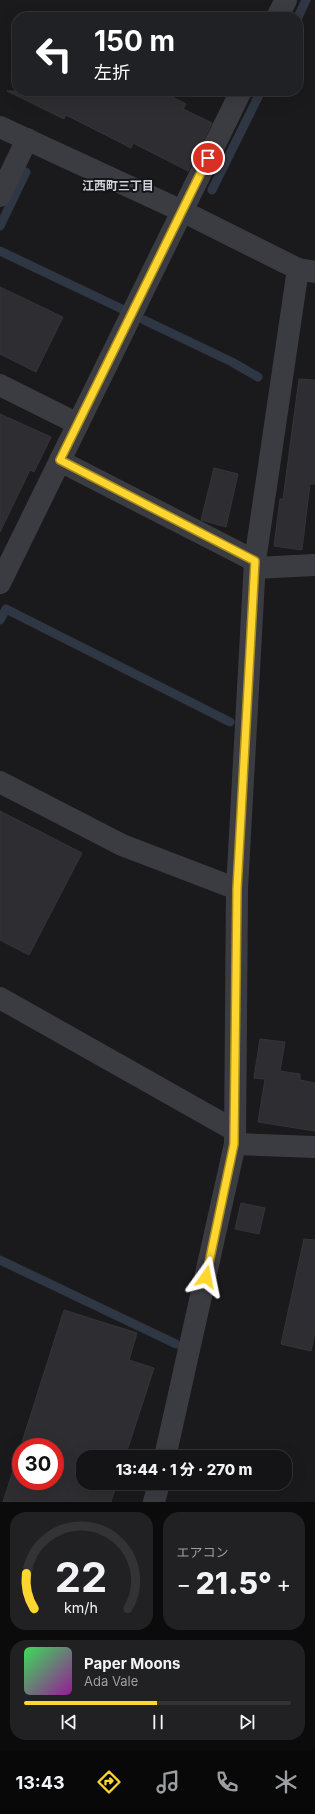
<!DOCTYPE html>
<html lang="ja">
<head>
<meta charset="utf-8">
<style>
	body { margin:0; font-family:Inter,"Noto Sans JP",sans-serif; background:#212123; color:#f1f3f6; height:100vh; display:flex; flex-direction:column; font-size:15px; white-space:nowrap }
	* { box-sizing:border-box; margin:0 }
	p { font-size:13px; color:#9d9ea1 }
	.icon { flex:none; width:22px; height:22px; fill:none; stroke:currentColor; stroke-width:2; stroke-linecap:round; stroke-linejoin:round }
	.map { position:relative; height:1502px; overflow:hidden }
	.panel { display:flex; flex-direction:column; gap:10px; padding:10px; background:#0b0b0c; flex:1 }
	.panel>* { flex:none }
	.hud { position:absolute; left:12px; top:12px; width:291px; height:84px; border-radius:16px; box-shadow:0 4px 16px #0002,0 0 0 1px #333335; background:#202124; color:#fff; overflow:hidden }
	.speed { position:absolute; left:12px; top:1438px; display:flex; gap:8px; font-size:20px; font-weight:700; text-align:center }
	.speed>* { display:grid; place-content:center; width:52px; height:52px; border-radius:50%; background:#141416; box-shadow:0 4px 16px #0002,0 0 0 1px #333335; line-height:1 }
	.speed .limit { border:6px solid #d22; background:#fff; color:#111 }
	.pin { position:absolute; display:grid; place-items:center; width:34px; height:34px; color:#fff; margin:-17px; border:2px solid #fff; border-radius:50%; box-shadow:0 1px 4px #0007 }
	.me { position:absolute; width:44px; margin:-22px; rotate:12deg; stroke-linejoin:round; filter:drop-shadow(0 0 3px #0008) }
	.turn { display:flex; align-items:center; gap:14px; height:84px; padding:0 16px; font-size:18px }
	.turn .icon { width:52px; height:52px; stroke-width:2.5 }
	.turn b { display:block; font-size:28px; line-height:34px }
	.big { font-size:30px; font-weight:800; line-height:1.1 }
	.panel .tile { flex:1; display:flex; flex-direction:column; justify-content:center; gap:6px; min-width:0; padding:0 14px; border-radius:16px; background:#212123 }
	.panel .dial { align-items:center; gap:0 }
	.dial svg { height:104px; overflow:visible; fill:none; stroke:#333335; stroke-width:7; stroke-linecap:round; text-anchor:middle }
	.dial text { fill:#f1f3f6; stroke:none }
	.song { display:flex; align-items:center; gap:12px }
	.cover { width:48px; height:48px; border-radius:6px; background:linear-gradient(135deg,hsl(130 70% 55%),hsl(300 70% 35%)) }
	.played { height:4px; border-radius:2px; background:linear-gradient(90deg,#ffd630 50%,#333335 50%) }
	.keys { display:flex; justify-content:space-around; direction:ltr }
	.heat { display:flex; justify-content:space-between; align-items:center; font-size:22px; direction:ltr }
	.panel .tiles { flex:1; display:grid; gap:10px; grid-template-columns:1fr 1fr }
	.tile:last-child { grid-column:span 2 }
	.trip { position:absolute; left:76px; top:1450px; width:216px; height:40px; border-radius:16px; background:#141416; box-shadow:0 4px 16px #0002,0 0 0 1px #333335; font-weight:800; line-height:40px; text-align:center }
	.tab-bar { display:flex; height:64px; justify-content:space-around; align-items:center; background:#080809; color:#9d9ea1 }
	.tab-bar .icon { width:28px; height:28px }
	.tab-bar .on { color:#ffd630 }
	.tab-bar b { font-size:18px; color:#f1f3f6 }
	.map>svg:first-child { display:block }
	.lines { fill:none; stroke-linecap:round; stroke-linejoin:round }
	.stream { stroke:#2e3743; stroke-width:9 }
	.building { fill:#2e2d31; stroke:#353439; fill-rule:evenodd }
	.minor { stroke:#3b3b42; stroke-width:22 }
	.route-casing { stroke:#a68b1f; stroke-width:10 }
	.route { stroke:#ffd630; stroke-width:7 }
	.labels { text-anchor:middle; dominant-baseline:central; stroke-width:4; stroke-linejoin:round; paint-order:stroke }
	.neighbourhood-label { font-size:12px; font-weight:bold; fill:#cdcfd9; stroke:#151518 }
</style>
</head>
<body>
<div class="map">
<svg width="315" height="1502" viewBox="0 0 315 1502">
	<rect width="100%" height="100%" fill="#1a1a1d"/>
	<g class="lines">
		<g class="stream">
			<polyline points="298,17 306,0"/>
			<polyline points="212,190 261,91"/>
			<polyline points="0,226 26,172"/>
			<polyline points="0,251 124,310"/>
			<polyline points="144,320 232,362 258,377"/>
			<polyline points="0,620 6,609 230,722"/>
			<polyline points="0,1260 176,1344"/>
		</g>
	</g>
	<g class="building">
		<polygon points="7,91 161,91 186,104 183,109 212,123 188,171 133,143 131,148 66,115 64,119"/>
		<polygon points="0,287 63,317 36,372 0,354"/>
		<polygon points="299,379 315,380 315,484 310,484 302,550 274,546 280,499 283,499"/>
		<polygon points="0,414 51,437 34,472 30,470 0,532"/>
		<polygon points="214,468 238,474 226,527 201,520"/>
		<polygon points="0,811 82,853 29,955 0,940"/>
		<polygon points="260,1039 285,1042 280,1071 300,1074 300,1080 315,1083 315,1131 258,1122 265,1079 254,1078"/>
		<polygon points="241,1203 265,1208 259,1234 235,1229"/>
		<polygon points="304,1239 315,1240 315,1333 311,1351 281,1344"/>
		<path d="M 64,1310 L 137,1333 L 129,1360 L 154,1368 L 125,1457 L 83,1457 L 83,1483 L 117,1483 L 111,1502 L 3,1502 ZM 21,1447 L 55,1447 L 55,1481 L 21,1481 Z"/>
	</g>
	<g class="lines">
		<g class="minor">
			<polyline points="277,17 286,0"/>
			<polyline points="0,127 182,211 298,269 315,272"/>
			<polyline points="0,196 27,139"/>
			<polyline points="0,385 78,424"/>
			<polyline points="60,461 255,561"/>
			<polyline points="255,568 315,565"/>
			<polyline points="0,583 241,91"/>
			<polyline points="0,782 122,845 237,889"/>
			<polyline points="0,998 234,1130"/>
			<polyline points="235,1144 315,1147"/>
			<polyline points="165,1457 235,1144 237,889 255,561 298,269"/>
			<polyline points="154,1502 159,1483"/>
		</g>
	</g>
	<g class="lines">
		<defs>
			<polyline id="route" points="206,1277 234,1144 237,889 255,561 60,460 208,158"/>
		</defs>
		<use href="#route" class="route-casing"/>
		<use href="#route" class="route"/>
	</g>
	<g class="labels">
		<g class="neighbourhood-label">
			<text x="118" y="185">江西町三丁目</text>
		</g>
	</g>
</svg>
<div class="speed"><div class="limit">30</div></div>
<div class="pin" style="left:208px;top:158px;background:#d93025"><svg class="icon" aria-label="arrive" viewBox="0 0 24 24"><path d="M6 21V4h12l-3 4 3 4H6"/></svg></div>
<svg class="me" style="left:206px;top:1277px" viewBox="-20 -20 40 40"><path d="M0-17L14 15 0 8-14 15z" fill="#ffd630" stroke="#fff" stroke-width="4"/></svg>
<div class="trip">13:44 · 1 分 · 270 m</div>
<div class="hud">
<div class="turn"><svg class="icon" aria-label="left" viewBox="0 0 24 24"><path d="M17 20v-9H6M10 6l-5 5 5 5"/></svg><div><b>150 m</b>左折</div></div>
</div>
</div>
<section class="panel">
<div class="tiles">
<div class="tile dial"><svg viewBox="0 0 100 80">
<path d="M14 69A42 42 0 1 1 86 69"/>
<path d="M14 69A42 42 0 0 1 8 42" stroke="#ffd630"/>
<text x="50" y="56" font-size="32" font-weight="700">22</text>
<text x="50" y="72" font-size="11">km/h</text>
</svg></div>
<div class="tile"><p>エアコン</p>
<div class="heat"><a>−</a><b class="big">21.5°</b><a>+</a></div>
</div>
<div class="tile">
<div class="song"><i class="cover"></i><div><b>Paper Moons</b><p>Ada Vale</p></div></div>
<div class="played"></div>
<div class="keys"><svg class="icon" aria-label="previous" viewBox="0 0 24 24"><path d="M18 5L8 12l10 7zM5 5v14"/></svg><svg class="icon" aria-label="pause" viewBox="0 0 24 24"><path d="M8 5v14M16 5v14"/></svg><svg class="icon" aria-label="next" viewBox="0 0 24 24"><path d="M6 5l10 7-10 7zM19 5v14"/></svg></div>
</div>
</div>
</section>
<nav class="tab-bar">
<b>13:43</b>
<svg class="icon on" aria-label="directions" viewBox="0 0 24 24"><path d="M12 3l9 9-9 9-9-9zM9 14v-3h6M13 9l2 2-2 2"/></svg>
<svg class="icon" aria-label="music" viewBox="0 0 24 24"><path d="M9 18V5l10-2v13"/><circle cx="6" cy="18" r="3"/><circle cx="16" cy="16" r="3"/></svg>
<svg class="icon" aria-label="phone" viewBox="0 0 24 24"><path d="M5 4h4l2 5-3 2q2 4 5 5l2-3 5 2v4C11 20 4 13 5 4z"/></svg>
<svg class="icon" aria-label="climate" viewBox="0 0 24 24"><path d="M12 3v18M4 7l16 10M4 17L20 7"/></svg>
</nav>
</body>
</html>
